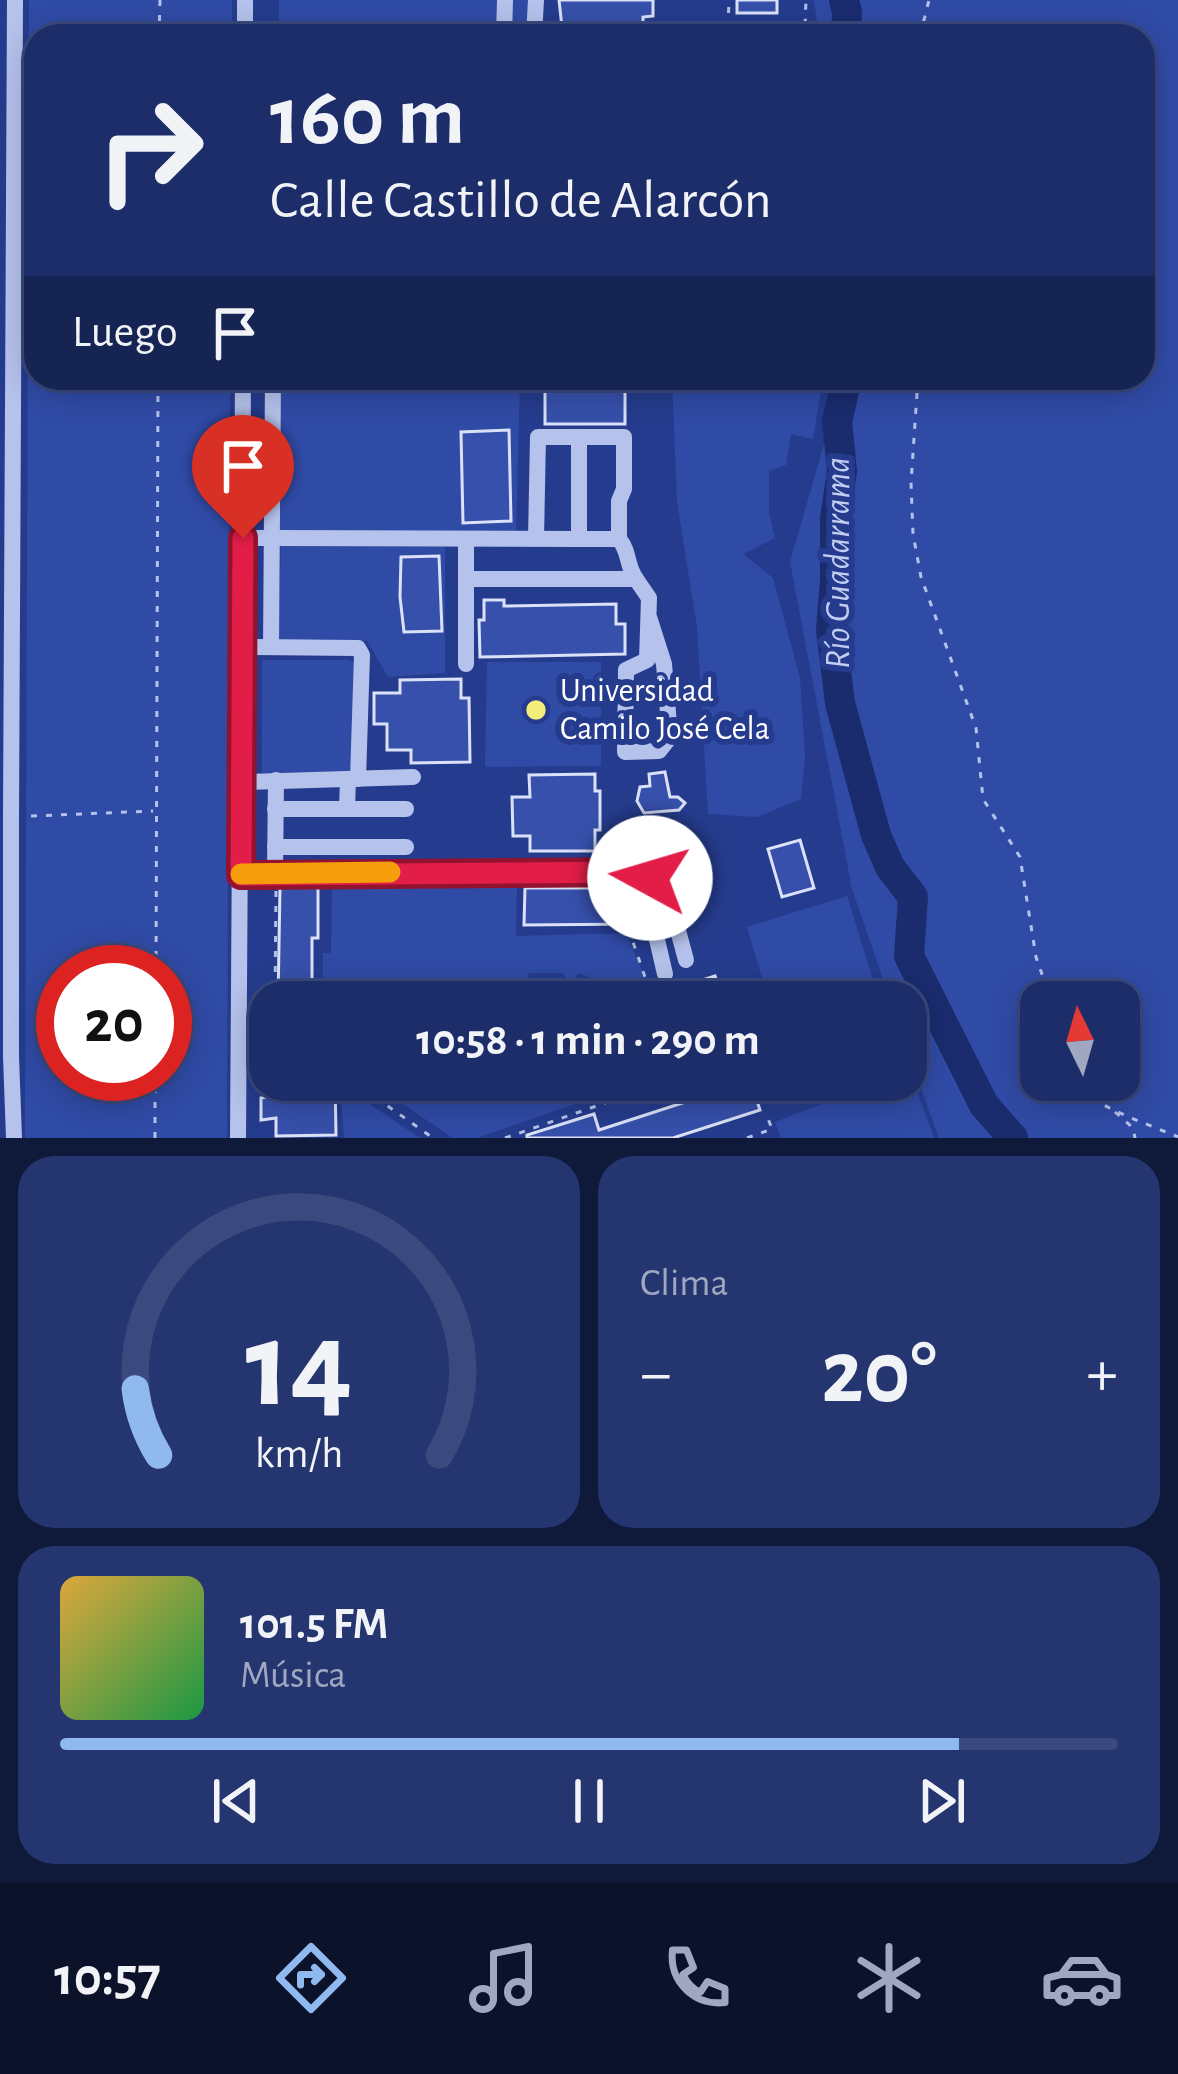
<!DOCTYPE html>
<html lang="es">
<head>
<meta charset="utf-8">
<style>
	body { margin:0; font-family:"Alegreya Sans",sans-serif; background:#253570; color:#f1f3f6; height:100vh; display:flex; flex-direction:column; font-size:45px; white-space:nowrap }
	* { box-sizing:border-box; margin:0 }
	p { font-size:39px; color:#a0a8c1 }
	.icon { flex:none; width:66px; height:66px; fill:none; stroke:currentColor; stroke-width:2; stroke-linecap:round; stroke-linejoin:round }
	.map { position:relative; height:1138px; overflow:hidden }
	.sheet { display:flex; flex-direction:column; gap:18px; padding:18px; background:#0f193a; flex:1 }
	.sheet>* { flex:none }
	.banner { position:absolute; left:24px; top:24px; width:1131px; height:366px; border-radius:36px; box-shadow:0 6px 30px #0003,0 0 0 3px #3a497e; background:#1c2d6a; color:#f1f3f6; overflow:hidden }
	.needle { width:78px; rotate:355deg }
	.tools { position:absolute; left:1020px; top:981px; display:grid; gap:24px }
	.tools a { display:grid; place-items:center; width:120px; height:120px; border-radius:24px; background:#1c2d6a; box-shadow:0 6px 30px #0003,0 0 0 3px #3a497e; font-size:60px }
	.speed { position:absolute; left:36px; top:945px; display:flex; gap:24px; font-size:60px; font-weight:700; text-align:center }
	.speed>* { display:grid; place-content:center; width:156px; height:156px; border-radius:50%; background:#1c2d6a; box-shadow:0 6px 30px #0003,0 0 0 3px #3a497e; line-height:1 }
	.speed .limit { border:18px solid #d22; background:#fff; color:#111 }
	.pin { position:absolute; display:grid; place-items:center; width:102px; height:102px; color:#fff; margin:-123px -51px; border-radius:50% 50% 50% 0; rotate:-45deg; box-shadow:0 0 12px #0007 }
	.pin .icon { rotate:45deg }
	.me { position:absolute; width:132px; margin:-66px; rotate:276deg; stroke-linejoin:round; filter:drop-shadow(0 0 9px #0008) }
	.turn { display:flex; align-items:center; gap:42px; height:252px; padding:0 48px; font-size:54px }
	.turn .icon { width:156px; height:156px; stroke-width:2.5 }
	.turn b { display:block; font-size:84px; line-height:102px }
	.then { display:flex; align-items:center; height:114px; padding:0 48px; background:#0003; gap:24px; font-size:45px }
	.big { font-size:90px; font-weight:700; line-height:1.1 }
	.sheet .tile { flex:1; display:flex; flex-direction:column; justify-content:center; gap:18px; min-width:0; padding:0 42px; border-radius:36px; background:#253570 }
	.sheet .dial { align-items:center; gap:0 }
	.dial svg { height:312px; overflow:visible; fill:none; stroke:#3a497e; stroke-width:7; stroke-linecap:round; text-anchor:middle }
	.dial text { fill:#f1f3f6; stroke:none }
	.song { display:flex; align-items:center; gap:36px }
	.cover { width:144px; height:144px; border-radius:18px; background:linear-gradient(135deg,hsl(40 70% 55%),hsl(140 70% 35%)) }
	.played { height:12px; border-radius:6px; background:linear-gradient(90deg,#90b9f0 85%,#3a497e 85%) }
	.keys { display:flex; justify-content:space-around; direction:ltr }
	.heat { display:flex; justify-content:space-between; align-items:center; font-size:66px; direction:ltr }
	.sheet .tiles { flex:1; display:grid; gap:18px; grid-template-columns:1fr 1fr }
	.tile:last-child { grid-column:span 2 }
	.trip { position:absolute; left:249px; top:981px; width:678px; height:120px; border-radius:36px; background:#1c2d6a; box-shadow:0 6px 30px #0003,0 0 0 3px #3a497e; font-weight:700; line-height:120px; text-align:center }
	.menu { display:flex; height:192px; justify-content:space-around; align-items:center; background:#0b122a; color:#a0a8c1 }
	.menu .icon { width:84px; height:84px }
	.menu .active { color:#90b9f0 }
	.menu b { font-size:54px; color:#f1f3f6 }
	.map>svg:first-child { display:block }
	.green { fill:#304ba6; fill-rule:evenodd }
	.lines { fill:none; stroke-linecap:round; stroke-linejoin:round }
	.river { stroke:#1a2c6e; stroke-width:30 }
	.building { fill:#3650ab; stroke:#dae1f8; stroke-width:3 }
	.path { stroke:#b5c2eb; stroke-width:3; stroke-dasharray:6 9; stroke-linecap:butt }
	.minor { stroke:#b5c2eb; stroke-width:16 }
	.route-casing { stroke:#92132f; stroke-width:30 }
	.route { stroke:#e11d48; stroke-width:21 }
	.slow { stroke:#f59e0b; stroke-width:21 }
	.poi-dot { fill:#f5ed7a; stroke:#253c8e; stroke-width:4.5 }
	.labels { text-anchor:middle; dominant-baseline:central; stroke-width:12; stroke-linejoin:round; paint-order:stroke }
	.poi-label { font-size:33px; fill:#fff; stroke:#253c8e; text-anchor:start }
	.water-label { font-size:36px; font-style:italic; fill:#c2cdf2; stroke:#253c8e }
</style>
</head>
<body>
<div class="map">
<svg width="1178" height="1138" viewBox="0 0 1178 1138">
	<rect width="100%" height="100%" fill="#253c8e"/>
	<g class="green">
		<path d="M 29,0 L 232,0 L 232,36 L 36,36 L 36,378 L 230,378 L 227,1138 L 25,1138 ZM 63,972 L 165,972 L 165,1074 L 63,1074 Z"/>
		<polygon points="279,0 531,0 530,25 651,26 651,36 279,36"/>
		<path d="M 814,0 L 1178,0 L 1178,1138 L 939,1138 L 906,1047 L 906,1002 L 891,1002 L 852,889 L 790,562 L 843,378 L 1143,378 L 1143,36 L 819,36 ZM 1041,1002 L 1119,1002 L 1119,1080 L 1041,1080 Z"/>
		<polygon points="279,378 520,378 516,533 278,531"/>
		<polygon points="672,378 823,378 813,439 791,434 786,465 769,471 769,512 775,538 743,554 773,578 800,678 805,757 801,799 757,817 708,814 697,627 677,502"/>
		<polygon points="281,546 445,547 445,673 388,677 367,641 278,640"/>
		<polygon points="262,660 349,660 355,663 352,764 349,771 262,773"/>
		<polygon points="487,662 601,662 601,766 485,767"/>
		<polygon points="332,884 517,884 516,936 626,933 646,980 624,1000 623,990 578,973 571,987 563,973 529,973 518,999 521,1002 323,1002 323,953 331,953"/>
		<polygon points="847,896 880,1002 769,1002 747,927"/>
		<polygon points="909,1069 934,1138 781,1138 775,1122 882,1080 906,1080 906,1070"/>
		<polygon points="367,1080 589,1080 595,1097 477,1138 453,1138"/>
		<polygon points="340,1084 420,1138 344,1138"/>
	</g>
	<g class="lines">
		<g class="river">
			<polyline points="844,0 847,12 846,36"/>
			<polyline points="847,378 837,421 842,471 835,519 835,581 831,630 840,703 876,835 890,867 913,897 909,956 984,1105 1013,1138"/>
		</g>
	</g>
	<g class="building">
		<polygon points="559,0 653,0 653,16 643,17 643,36 563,36"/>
		<rect x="737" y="0" width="40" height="13"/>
		<rect x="545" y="378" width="80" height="46"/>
		<polygon points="509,430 511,521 463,523 461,432"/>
		<polygon points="439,556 442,631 404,632 400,597 401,557"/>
		<polygon points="484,600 504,600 504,606 616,604 616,624 625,624 625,654 480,657 479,620 484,620"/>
		<polygon points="461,679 461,698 469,698 470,762 411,763 411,750 387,750 387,724 374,724 374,693 400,693 400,680"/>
		<polygon points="665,772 670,797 678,797 685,803 679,810 644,813 637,801 640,787 650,786 649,774"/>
		<polygon points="595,774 595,791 600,791 600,830 595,830 595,851 530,851 530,836 513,836 512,797 530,797 529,775"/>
		<polygon points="800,840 814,888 782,897 768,849"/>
		<polygon points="280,887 318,887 318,938 312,938 312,1002 278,1002"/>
		<polygon points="525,888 636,888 638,924 524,925"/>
		<polygon points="715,976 724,1002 686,1002 681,987"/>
		<polygon points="557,982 570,1002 542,1002 537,994 544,983"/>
		<polygon points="277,1080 335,1080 336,1135 276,1136 276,1118 261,1120 261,1098 277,1095"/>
		<polygon points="702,1080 750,1080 760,1110 673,1138 527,1138 527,1135 594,1114 599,1130 707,1095"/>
	</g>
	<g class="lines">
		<g class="path">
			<polyline points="554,23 688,25 786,33 793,36"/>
			<polyline points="728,28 729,0"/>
			<polyline points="159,36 160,0"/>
			<polyline points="796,36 805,27 806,0"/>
			<polyline points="920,36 929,0"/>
			<polyline points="918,378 911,483 913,534 921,577 976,728 983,799 1020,857 1036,957 1044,980 1043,1002"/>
			<polyline points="31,816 153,811"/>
			<polyline points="156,972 158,378"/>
			<polyline points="275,1002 276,890"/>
			<polyline points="631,1002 646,980 633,942 637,936"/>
			<polyline points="1041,1013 1041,1033"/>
			<polyline points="351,1080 433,1138"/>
			<path d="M 1068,1080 C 1097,1108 1141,1121 1178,1137"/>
			<polyline points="1115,1112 1133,1128 1135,1138"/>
			<polyline points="155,1138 155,1074"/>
			<polyline points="505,1138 605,1103 598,1080"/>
			<polyline points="747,1138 772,1129 767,1116"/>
		</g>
		<g class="minor">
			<polyline points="245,36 245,0"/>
			<polyline points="504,36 505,0"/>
			<polyline points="534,36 536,0"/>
			<polyline points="243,538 272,538 579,539 619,539 619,501 624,489 624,437 538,437 536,539"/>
			<polyline points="466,539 466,579"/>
			<polyline points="579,539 579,437"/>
			<path d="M 619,539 C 630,552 626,565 636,579"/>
			<polyline points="242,647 358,648 362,655 358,779"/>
			<polyline points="271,647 273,378"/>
			<polyline points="466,664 466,579 636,579 649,598 647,660 626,670 625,752 659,751 670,737 664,664 649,617"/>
			<polyline points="242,782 413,777"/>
			<polyline points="275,809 347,809 348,779"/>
			<polyline points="347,809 406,809"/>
			<polyline points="275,847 406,847"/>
			<circle cx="667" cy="872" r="18"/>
			<polyline points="275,873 276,780"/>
			<polyline points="241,875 649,872 652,918 665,974"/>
			<polyline points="653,922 676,923 686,960"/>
			<polyline points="14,1138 11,1056 11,816 15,0"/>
			<polyline points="238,1138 243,378"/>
		</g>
	</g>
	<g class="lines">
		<defs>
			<polyline id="route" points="243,538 241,875 649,872 650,878"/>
		</defs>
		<use href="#route" class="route-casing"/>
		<use href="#route" class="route"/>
		<polyline class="slow" points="241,874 390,872"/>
	</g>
	<circle class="poi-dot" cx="536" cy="710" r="12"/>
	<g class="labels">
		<g class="poi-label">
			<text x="560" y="691">Universidad<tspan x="560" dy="38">Camilo José Cela</tspan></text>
		</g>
		<g class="water-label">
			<text transform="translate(838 563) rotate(-90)">Río Guadarrama</text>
		</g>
	</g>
</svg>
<div class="tools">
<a><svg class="needle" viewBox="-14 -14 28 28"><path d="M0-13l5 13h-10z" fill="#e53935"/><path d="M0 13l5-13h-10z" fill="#a0a8c1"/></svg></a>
</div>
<div class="speed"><div class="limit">20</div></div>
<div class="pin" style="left:243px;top:538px;background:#d93025"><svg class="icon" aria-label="arrive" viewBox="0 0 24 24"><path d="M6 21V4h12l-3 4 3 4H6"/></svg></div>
<svg class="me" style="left:650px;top:878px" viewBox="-20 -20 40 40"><circle r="19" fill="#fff"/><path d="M0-13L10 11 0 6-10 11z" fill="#e11d48"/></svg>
<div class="trip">10:58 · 1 min · 290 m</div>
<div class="banner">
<div class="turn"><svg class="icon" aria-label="right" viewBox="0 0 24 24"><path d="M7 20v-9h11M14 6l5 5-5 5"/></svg><div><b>160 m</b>Calle Castillo de Alarcón</div></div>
<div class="then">Luego<svg class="icon" aria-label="arrive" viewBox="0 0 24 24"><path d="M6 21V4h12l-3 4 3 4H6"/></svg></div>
</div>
</div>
<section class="sheet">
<div class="tiles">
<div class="tile dial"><svg viewBox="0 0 100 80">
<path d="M14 69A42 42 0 1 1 86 69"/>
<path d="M14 69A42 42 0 0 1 8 52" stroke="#90b9f0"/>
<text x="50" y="56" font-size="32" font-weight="700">14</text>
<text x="50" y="72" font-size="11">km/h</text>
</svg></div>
<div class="tile"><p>Clima</p>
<div class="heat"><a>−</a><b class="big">20°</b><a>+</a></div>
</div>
<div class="tile">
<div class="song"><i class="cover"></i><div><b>101.5 FM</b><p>Música</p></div></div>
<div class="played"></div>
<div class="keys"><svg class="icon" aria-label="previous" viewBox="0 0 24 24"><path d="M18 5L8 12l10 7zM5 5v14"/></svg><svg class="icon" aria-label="pause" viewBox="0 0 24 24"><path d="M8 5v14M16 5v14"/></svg><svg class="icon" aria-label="next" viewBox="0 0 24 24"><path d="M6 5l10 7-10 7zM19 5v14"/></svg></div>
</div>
</div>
</section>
<nav class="menu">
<b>10:57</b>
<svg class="icon active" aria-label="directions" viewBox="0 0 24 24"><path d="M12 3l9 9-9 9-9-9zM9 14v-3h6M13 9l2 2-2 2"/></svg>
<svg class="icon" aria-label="music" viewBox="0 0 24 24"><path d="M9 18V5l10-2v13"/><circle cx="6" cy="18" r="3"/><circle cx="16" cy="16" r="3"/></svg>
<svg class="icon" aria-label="phone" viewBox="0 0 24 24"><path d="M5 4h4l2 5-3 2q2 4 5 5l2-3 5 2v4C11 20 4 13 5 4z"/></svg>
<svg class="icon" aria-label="climate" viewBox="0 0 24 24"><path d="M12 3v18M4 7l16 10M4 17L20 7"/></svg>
<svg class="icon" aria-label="car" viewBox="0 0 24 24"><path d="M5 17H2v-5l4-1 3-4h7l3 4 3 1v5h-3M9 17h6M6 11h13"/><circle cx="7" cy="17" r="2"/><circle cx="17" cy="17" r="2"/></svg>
</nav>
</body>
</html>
